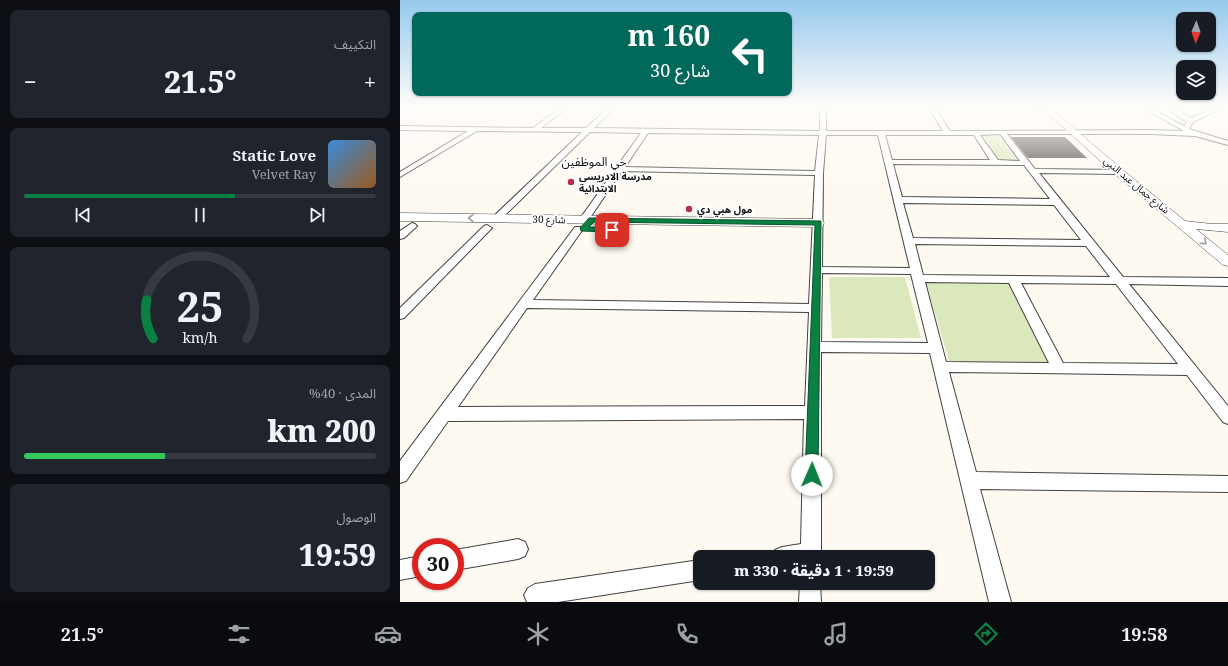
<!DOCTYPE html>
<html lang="ar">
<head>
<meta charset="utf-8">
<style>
	body { margin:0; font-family:"Noto Serif","Noto Sans Arabic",serif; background:#20242c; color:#f1f3f6; direction:rtl; height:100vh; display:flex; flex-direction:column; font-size:15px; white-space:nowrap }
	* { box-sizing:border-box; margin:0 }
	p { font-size:13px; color:#9ea1a6 }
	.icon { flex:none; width:22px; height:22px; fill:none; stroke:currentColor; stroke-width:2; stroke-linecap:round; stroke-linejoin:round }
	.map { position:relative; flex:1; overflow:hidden; direction:ltr }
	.sheet { display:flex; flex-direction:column; gap:10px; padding:10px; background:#0d0f14; width:400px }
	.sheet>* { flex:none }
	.top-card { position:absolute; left:12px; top:12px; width:380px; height:84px; border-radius:8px; box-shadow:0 1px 3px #0004; direction:rtl; background:#00695c; color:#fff; overflow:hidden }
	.needle { width:26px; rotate:182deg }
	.tools { position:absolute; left:776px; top:12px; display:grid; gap:8px }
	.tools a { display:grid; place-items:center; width:40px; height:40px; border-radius:8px; background:#171b24; box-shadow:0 1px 3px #0004; font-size:20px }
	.speed { position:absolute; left:12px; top:538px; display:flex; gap:8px; font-size:20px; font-weight:700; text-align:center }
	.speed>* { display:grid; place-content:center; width:52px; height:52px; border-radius:50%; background:#171b24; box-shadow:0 1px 3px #0004; line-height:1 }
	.speed .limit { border:6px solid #d22; background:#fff; color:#111 }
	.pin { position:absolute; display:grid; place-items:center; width:34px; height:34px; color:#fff; margin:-17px; border-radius:8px; box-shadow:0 2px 6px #0006 }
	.me { position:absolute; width:44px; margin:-22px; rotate:1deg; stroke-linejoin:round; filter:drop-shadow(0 0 3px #0008) }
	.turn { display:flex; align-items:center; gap:14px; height:84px; padding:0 16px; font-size:18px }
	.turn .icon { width:52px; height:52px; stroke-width:2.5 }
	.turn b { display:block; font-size:28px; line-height:34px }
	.big { font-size:30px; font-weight:800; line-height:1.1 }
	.sheet .card { flex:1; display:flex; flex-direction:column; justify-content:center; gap:6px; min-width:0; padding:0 14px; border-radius:8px; background:#20242c }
	.sheet .dial { align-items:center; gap:0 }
	.dial svg { height:104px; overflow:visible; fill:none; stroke:#363941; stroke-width:7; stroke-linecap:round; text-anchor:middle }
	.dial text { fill:#f1f3f6; stroke:none }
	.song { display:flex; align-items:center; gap:12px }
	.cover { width:48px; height:48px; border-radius:6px; background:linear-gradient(135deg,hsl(210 70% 55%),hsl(30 70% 35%)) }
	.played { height:4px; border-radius:2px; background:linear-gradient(90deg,#0b8043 60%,#363941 60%) }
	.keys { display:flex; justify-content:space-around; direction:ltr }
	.heat { display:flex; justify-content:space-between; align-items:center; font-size:22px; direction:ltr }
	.charge { height:6px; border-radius:3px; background:linear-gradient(90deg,#34c759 40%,#363941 0) }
	.trip { position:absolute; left:293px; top:550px; width:242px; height:40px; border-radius:8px; background:#171b24; box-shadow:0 1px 3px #0004; font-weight:800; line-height:40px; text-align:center; direction:rtl }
	.tab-bar { display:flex; height:64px; justify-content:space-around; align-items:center; background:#090b0e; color:#9ea1a6 }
	.tab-bar .icon { width:28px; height:28px }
	.tab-bar .selected { color:#0b8043 }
	.tab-bar b { font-size:18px; color:#f1f3f6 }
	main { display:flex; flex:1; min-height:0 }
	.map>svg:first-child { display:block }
	.green { fill:#dbe8bc }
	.building { fill:#574e4c }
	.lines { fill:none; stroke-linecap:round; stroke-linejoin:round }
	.minor-casing { stroke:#424242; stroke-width:2 }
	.tertiary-casing { stroke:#424242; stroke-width:1 }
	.minor { fill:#fff; fill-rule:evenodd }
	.tertiary { fill:#fff; fill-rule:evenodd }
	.oneway { stroke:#9f9f9f }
	.route { fill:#0b8043; stroke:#07532c }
	.poi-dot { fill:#bb2b4c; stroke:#fff; stroke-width:1.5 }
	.labels { text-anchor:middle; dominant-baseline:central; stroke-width:4; stroke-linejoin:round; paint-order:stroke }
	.far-poi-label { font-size:10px; font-weight:bold; fill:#0f0f0f; stroke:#fff; text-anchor:start }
	.far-street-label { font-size:10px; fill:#0f0f0f; stroke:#fff }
	.far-quarter-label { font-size:12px; fill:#0f0f0f; stroke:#fff }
</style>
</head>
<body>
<main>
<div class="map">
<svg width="828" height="602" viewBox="0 0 828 602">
	<rect width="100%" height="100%" fill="#fefaf2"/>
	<g class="green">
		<polygon points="583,136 598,136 618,161 600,161"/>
		<polygon points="429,277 505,277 521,338 432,338"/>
		<polygon points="526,283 609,283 649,362 549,361"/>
	</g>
	<polygon class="building" points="611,137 665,137 687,158 628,158"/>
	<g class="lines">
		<defs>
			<g id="minor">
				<path d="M 160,108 L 167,108 L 141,128 L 186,128 L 208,108 L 214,108 L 194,128 L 420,131 L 420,108 L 426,108 L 426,131 L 543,131 L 529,108 L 535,108 L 550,131 L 751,130 L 784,131 L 743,108 L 750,108 L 784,126 L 787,122 L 765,108 L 772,108 L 791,118 L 814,108 L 821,108 L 793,122 L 789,129 L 828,141 L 828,145 L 795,136 L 751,134 L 607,134 L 635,169 L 722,170 L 723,172 L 719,174 L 639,173 L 723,277 L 828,278 L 828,286 L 729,284 L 828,406 L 828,424 L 823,422 L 787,375 L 549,372 L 576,472 L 828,476 L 828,492 L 580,489 L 611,602 L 589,602 L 530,353 L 421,352 L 421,557 L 372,557 L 375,550 L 382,547 L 401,544 L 404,419 L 48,421 L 6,481 L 0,483 L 0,461 L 175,227 L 181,227 L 183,229 L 133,300 L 409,304 L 415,175 L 222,171 L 187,222 L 184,223 L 179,220 L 241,133 L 190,132 L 100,220 L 94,220 L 92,218 L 94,216 L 182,132 L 77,131 L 0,177 L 0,172 L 68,131 L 0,130 L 0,126 L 133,128 ZM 248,133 L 419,135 L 415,171 L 225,167 ZM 600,134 L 620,161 L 598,160 L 580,135 ZM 426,135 L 478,135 L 510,268 L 422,267 L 423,173 ZM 485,135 L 574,135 L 590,160 L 492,160 ZM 493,164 L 624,165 L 650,199 L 502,197 ZM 503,203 L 654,205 L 681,240 L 513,238 ZM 515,244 L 686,246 L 710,277 L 523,275 ZM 422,273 L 511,274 L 528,343 L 421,342 ZM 525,282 L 609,283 L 649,363 L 546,362 ZM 621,283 L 716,284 L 778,364 L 663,363 ZM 127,308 L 409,312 L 405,406 L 58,407 Z"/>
				<path d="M 634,108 L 649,108 C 646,111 637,111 634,108 Z"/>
				<polygon points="12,223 15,224 17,226 15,228 4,238 0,239 0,231"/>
				<polygon points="87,225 92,228 90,230 4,318 0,319 0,308 84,226"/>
				<polygon points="118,539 125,542 128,549 125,556 118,559 55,570 55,550"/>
				<polygon points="21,556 21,576 0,580 0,560"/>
				<polygon points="300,560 300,580 158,602 127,602 124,595 128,588 135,584"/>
				<polygon points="400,583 420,583 421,602 399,602"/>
			</g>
			<g id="tertiary">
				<polygon points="642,108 650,108 723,170 785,221 812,224 828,224 828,232 796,229 828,255 828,266 823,265 715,174"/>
				<polygon points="0,213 418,219 422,220 424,223 422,226 418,227 0,221"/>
			</g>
		</defs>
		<use href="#minor" class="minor-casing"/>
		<use href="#tertiary" class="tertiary-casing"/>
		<use href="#minor" class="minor"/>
		<use href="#tertiary" class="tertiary"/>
	</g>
	<defs><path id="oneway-chevron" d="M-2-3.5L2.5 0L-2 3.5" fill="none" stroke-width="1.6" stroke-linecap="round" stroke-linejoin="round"/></defs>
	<g class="oneway">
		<use href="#oneway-chevron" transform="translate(71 218) rotate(-179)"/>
		<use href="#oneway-chevron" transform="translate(804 242) rotate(40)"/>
	</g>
	<linearGradient id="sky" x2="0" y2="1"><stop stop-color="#95c9ed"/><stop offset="0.56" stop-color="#fffdf9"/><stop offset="1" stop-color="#fffdf9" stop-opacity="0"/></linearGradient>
	<rect width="828" height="192" fill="url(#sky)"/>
	<polygon class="route" points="189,218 421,221 418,475 416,479 412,481 407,479 405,475 415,225 194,222 189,227 212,227 216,230 212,232 181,231 180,228"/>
	<g class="poi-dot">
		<circle cx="171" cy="182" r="4"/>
		<circle cx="289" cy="209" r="4"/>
	</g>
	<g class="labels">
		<g class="far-poi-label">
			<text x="179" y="176">مدرسة الادريسي<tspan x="179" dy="12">الابتدائية</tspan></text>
			<text x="297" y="209">مول هبي دي</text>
		</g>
		<g class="far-street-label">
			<text transform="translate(737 185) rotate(40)">شارع جمال عبد النبي</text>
			<text transform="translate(149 219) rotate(1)">شارع 30</text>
		</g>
		<g class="far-quarter-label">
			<text x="194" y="161">حي الموظفين</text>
		</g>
	</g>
</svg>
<div class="tools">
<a><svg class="needle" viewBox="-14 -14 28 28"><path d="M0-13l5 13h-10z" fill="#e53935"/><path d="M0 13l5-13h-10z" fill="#9ea1a6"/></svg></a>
<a><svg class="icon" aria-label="layers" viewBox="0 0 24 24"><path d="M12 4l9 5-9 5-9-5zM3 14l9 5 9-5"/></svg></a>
</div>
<div class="speed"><div class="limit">30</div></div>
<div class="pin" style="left:212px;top:230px;background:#d93025"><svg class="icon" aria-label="arrive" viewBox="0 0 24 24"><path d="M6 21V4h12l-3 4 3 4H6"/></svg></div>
<svg class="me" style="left:412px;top:475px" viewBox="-20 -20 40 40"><circle r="19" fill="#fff"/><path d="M0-13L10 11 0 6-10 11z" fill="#0b8043"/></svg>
<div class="trip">19:59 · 1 دقيقة · 330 m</div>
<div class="top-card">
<div class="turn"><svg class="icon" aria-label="left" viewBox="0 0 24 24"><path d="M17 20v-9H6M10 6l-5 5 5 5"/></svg><div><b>160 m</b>شارع 30</div></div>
</div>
</div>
<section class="sheet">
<div class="card"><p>التكييف</p>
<div class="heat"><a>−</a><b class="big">21.5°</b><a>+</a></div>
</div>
<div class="card">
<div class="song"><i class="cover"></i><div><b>Static Love</b><p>Velvet Ray</p></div></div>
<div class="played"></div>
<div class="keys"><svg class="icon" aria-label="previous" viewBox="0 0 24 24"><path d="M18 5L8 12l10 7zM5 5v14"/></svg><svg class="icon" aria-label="pause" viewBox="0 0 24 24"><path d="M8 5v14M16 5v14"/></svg><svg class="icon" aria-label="next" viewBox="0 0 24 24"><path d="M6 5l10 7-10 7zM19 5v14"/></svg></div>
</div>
<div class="card dial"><svg viewBox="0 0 100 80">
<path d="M14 69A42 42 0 1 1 86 69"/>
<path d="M14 69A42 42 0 0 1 9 39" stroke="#0b8043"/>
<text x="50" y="56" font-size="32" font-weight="700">25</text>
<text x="50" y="72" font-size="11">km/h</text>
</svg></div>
<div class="card"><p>المدى · 40%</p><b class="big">200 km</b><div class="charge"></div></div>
<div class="card"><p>الوصول</p><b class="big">19:59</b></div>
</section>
</main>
<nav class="tab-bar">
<b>19:58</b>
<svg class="icon selected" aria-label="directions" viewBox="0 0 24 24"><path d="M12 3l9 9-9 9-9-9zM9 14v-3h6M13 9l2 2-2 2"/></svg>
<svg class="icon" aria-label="music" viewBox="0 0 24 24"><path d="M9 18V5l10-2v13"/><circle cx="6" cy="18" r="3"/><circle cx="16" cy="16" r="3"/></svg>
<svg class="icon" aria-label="phone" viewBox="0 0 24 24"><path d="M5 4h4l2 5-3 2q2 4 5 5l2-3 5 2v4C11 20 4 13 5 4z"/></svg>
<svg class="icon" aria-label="climate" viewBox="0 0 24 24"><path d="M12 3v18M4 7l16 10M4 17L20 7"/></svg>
<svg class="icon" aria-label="car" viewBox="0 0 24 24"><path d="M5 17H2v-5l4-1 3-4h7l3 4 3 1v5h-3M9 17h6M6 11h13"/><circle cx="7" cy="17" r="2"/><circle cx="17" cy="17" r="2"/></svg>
<svg class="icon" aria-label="filters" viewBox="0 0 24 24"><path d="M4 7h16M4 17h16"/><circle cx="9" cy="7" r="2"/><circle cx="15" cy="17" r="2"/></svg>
<b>21.5°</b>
</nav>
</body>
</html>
